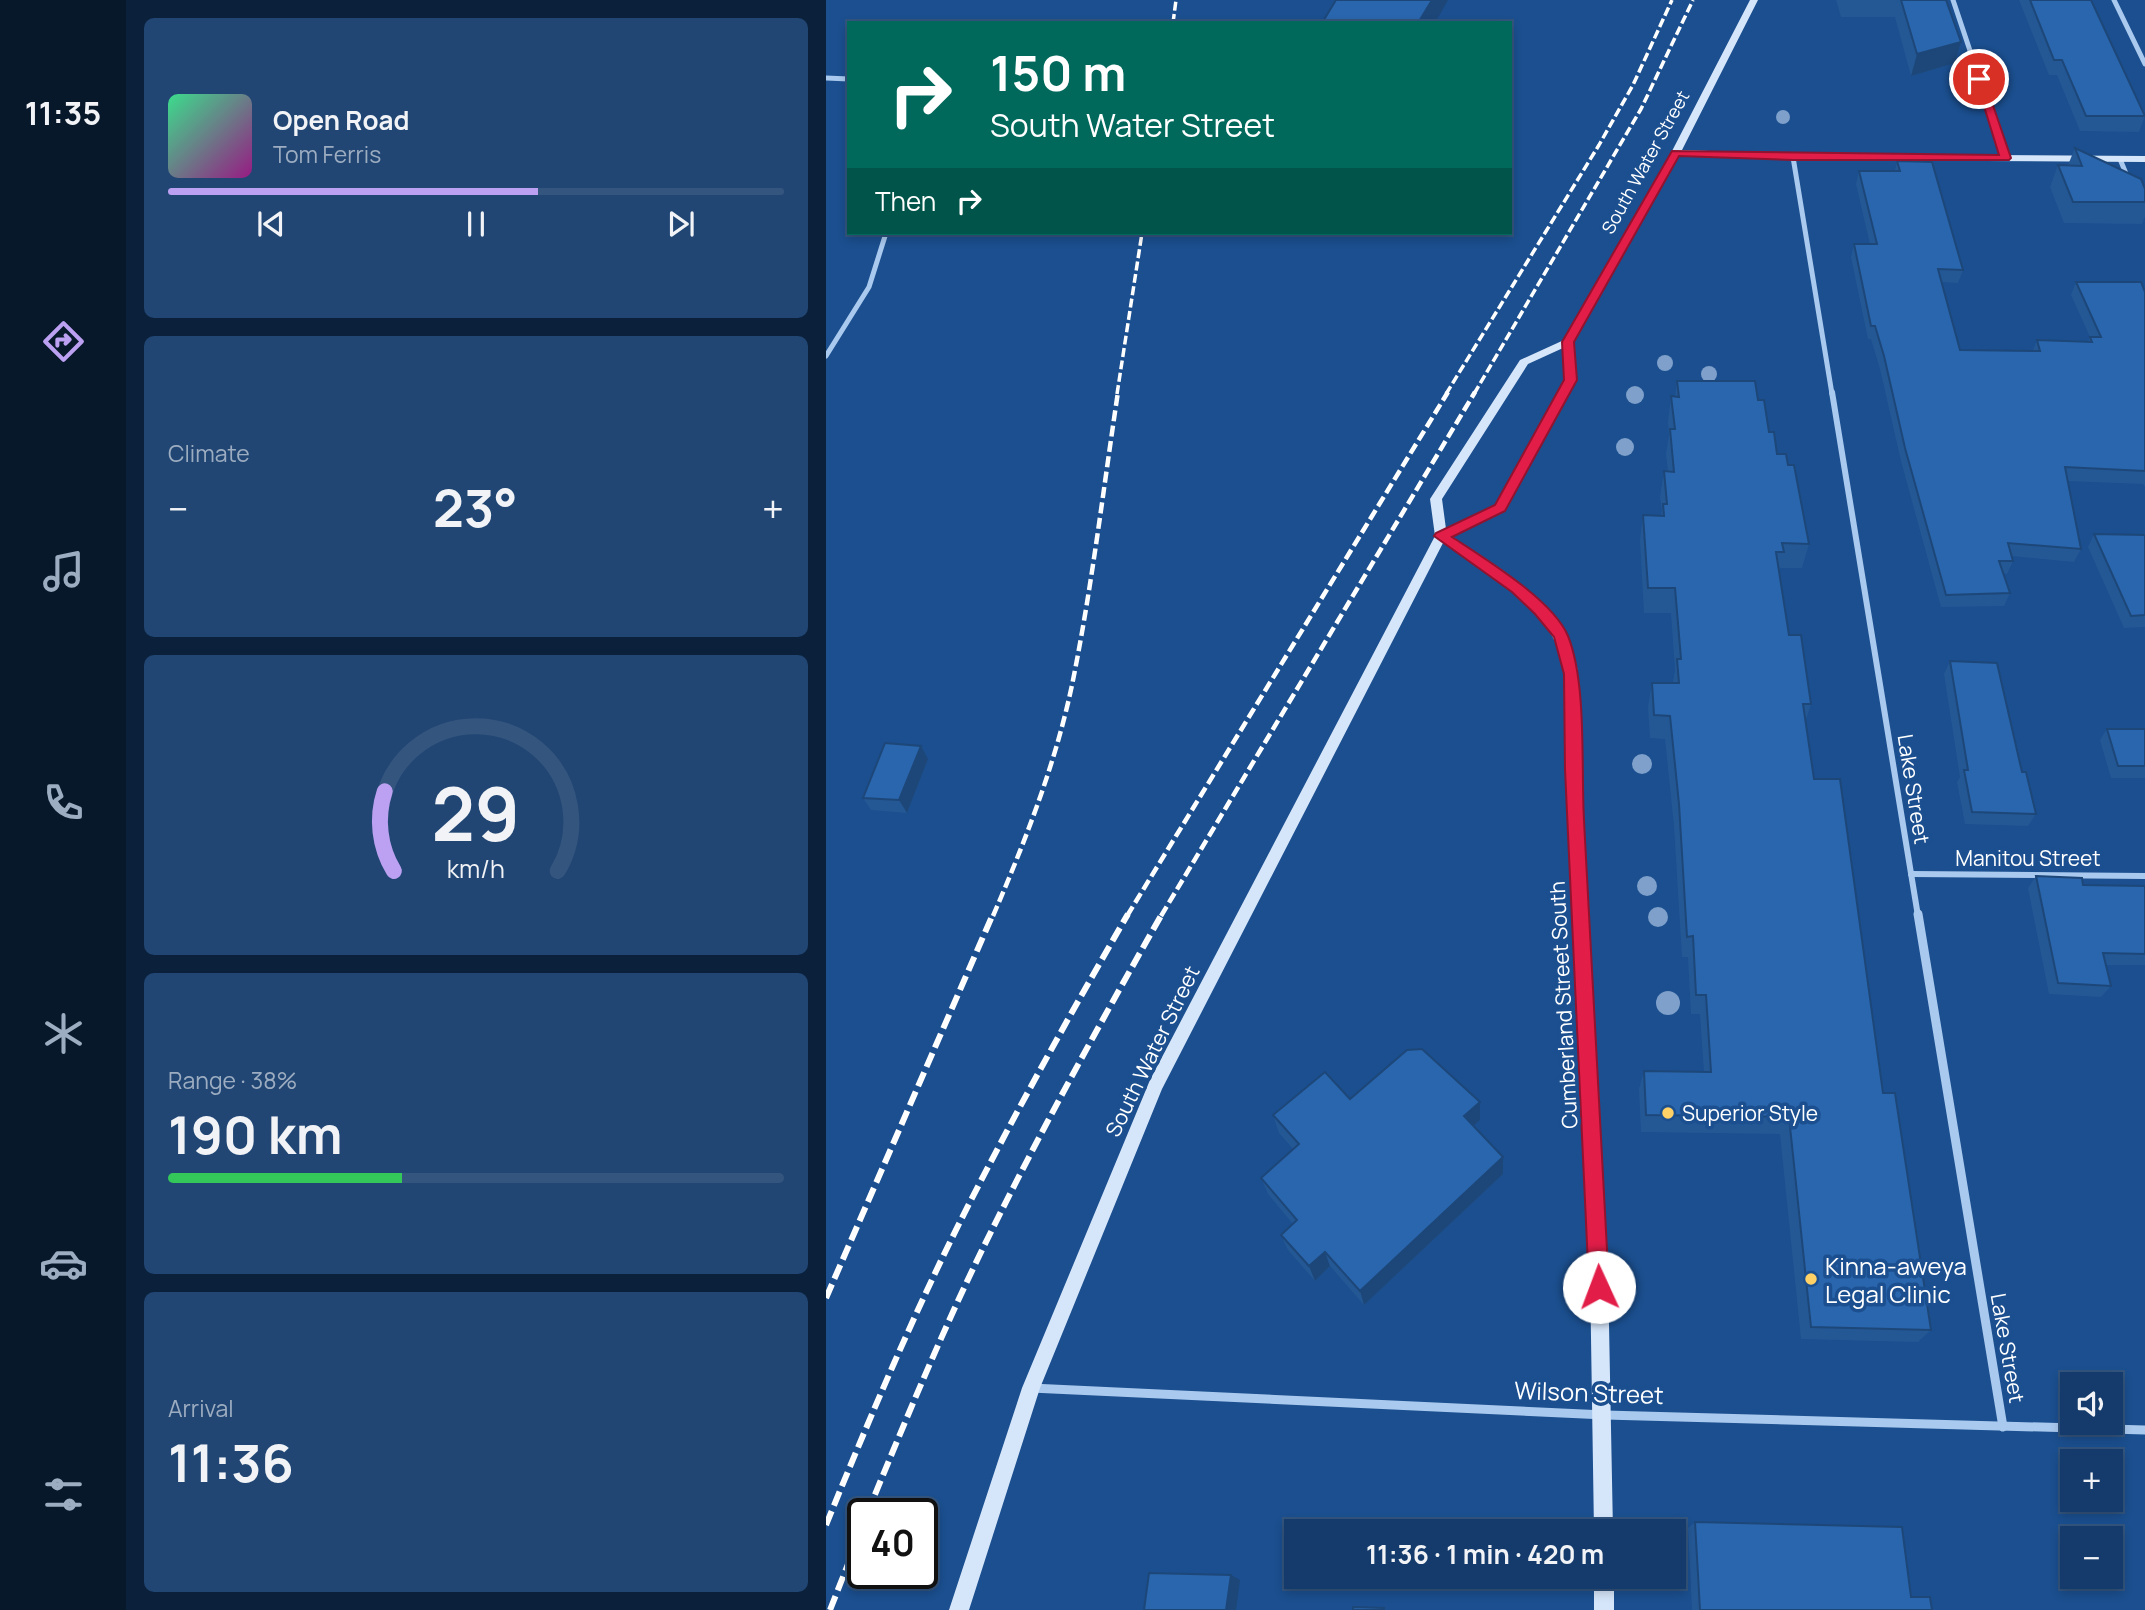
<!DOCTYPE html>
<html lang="en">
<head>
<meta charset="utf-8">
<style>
	body { margin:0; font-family:Manrope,sans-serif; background:#214673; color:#f1f3f6; height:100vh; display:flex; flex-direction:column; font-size:26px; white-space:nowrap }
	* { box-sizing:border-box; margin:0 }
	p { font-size:23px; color:#9dadc1 }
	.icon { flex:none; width:38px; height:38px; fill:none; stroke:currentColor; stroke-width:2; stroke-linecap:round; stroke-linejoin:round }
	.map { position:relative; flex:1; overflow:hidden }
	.details { display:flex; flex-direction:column; gap:18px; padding:18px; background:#0b203b; width:700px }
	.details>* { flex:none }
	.banner { position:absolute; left:21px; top:21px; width:665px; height:214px; border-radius:0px; box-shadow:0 4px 10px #0003,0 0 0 2px #33557e; background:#00695c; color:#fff; overflow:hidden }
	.buttons { position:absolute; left:1234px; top:1372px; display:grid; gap:14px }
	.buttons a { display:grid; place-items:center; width:63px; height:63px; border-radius:0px; background:#143b6b; box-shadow:0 4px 10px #0003,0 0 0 2px #33557e; font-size:35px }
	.speed { position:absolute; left:21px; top:1498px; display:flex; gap:14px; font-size:35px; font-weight:700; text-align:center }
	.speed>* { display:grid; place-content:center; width:91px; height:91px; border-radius:50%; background:#143b6b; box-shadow:0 4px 10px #0003,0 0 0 2px #33557e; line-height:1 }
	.speed .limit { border:4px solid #111; border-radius:10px; background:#fff; color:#111 }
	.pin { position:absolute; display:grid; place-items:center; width:60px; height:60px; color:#fff; margin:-30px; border:4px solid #fff; border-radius:50%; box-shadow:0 2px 7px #0007 }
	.me { position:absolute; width:77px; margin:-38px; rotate:358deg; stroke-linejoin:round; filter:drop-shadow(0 0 5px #0008) }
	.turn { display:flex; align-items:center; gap:24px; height:147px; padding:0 28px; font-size:32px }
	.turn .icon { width:91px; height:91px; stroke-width:2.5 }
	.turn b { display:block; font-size:49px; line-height:60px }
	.then { display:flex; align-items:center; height:66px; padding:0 28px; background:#0003; gap:14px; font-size:26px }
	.big { font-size:52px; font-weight:700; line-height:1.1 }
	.details .widget { flex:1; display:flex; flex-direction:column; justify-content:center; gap:10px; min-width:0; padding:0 24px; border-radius:10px; background:#214673 }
	.details .dial { align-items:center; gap:0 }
	.dial svg { height:182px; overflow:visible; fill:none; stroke:#33557e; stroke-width:7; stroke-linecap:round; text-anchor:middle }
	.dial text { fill:#f1f3f6; stroke:none }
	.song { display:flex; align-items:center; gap:21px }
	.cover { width:84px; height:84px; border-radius:10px; background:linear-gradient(135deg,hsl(150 70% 55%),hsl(310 70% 35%)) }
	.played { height:7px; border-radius:4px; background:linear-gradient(90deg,#bca0f2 60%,#33557e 60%) }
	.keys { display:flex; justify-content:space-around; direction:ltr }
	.heat { display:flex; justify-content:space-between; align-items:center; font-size:38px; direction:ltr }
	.charge { height:10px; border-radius:5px; background:linear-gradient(90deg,#34c759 38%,#33557e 0) }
	.trip { position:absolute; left:458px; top:1519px; width:402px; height:70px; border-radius:0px; background:#143b6b; box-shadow:0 4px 10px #0003,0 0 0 2px #33557e; font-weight:700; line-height:70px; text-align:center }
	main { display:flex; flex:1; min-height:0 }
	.menu { display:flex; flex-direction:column; width:126px; justify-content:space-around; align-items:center; background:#08182b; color:#9dadc1 }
	.menu .icon { width:49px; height:49px }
	.menu .active { color:#bca0f2 }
	.menu b { font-size:32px; color:#f1f3f6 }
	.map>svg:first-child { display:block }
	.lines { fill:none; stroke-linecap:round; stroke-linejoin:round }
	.street-far2 { stroke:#a9c9ee; stroke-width:5 }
	.street-far1 { stroke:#a9c9ee; stroke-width:6 }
	.street { stroke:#a9c9ee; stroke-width:9 }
	.secondary { fill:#d6e6fa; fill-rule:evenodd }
	.rail-far2 { stroke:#fff; stroke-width:3.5; stroke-dasharray:9 3.5; stroke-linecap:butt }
	.rail-far1 { stroke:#fff; stroke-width:4.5; stroke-dasharray:11 4.5; stroke-linecap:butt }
	.rail { stroke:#fff; stroke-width:6; stroke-dasharray:15 6; stroke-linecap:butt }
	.tree { fill:#7ea0ca }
	.wall { fill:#245895 }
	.shaded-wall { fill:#1d4779 }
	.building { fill:#2a66ad; stroke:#1d4779; stroke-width:2 }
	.route { fill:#e11d48; stroke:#92132f; stroke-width:2 }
	.poi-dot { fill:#ffd166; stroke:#1b4f8f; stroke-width:2.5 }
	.labels { text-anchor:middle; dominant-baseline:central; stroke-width:7; stroke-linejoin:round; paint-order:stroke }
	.far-street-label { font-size:18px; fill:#fff; stroke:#1b4f8f }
	.street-label { font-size:21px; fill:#fff; stroke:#1b4f8f }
	.poi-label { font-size:21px; fill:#fff; stroke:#1b4f8f; text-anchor:start }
	.near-poi-label { font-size:24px; fill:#fff; stroke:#1b4f8f; text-anchor:start }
	.near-street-label { font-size:24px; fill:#fff; stroke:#1b4f8f }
</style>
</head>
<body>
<main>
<nav class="menu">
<b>11:35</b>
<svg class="icon active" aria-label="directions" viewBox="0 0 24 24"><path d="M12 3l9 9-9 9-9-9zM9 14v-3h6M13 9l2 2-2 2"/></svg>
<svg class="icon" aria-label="music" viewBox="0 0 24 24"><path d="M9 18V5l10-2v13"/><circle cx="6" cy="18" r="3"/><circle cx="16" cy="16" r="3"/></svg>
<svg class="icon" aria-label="phone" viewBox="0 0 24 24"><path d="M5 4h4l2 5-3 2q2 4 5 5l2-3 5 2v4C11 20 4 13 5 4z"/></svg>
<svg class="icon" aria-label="climate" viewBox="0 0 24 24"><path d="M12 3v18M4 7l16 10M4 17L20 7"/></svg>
<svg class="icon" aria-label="car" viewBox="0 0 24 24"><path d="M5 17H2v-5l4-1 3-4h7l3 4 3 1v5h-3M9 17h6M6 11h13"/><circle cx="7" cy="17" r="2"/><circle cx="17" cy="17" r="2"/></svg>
<svg class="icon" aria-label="filters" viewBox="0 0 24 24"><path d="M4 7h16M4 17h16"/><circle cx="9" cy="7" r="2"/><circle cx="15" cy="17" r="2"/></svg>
</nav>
<section class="details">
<div class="widget">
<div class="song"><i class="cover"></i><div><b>Open Road</b><p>Tom Ferris</p></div></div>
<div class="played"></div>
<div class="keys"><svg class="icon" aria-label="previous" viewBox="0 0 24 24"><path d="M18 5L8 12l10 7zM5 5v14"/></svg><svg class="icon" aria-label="pause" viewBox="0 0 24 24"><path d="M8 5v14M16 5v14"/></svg><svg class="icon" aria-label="next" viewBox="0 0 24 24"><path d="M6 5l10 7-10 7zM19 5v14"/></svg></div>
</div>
<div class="widget"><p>Climate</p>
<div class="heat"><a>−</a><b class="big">23°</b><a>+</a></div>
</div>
<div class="widget dial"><svg viewBox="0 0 100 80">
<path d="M14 69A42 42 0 1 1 86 69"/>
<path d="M14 69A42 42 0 0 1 10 34" stroke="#bca0f2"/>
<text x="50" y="56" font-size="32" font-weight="700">29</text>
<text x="50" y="72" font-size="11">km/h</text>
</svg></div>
<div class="widget"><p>Range · 38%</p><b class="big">190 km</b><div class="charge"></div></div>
<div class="widget"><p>Arrival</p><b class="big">11:36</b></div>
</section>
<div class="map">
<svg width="1319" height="1610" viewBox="0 0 1319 1610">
	<rect width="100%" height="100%" fill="#1b4f8f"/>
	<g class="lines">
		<g class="street-far2">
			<polyline points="1127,0 1180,158"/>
			<polyline points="1288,0 1319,64"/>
			<polyline points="0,78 23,79"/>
			<polyline points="967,157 1006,394"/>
			<polyline points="1294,159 1303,181"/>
			<polyline points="0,356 43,287 60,233"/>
		</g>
		<g class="street-far1">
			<polyline points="1006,392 1092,916"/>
			<polyline points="1085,874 1319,876"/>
		</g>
		<g class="street">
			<polyline points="1092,914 1177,1427"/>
			<polyline points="205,1388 779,1415 1319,1430"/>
		</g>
		<g class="secondary">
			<path d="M 924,0 L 932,0 L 856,150 L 967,154 L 1319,156 L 1319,162 L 967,160 L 853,156 L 747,342 L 751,380 L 678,511 L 625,536 C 675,569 738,603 751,667 C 757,704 753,742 754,779 L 782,1273 L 787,1531 L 768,1531 L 764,1273 L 741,779 C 739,742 744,703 737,666 C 726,607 664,574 617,543 L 336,1089 L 214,1388 L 143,1610 L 123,1610 L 196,1388 L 324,1080 L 609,536 L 604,499 L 694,360 L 738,340 L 845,153 ZM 737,348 L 739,380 L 670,505 L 620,529 L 616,499 L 702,364 Z"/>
			<rect x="768" y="1577" width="20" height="33"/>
		</g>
		<g class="rail-far2">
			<polyline points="347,23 350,0"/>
			<polyline points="291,394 316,233"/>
			<polyline points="620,394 773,145 807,85 846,0"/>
			<polyline points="648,394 815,109 867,0"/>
		</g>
		<g class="rail-far1">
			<path d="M 167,916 C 201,837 233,755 249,670 C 267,578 278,484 292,392"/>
			<polyline points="301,916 622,392"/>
			<polyline points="335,916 649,392"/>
		</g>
		<g class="rail">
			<polyline points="0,1298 167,914"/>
			<path d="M 41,1514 C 78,1424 115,1334 158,1246 C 213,1134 274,1023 336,914"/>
			<path d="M 0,1525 C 44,1417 90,1308 143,1204 C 193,1106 247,1009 302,914"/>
			<polyline points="4,1610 37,1526"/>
		</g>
	</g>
	<g class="tree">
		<circle cx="957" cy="117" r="7"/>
		<circle cx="839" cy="363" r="8"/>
		<circle cx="883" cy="374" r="8"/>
		<circle cx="809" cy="395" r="9"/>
		<circle cx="799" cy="447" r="9"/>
		<circle cx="816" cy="764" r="10"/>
		<circle cx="821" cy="886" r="10"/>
		<circle cx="832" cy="917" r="10"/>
		<circle cx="842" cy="1003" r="12"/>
	</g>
	<g class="wall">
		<polygon points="1010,0 1120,0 1135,42 1129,63 1085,76 1069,17 1015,17"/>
		<polygon points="1193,0 1265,0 1319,116 1313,132 1254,131 1231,75 1223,75"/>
		<polygon points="1249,148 1319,189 1319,216 1316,224 1238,223 1224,187 1232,165 1242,165"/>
		<polygon points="1071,161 1137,270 1132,283 1115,282 1134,350 1207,351 1211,340 1262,342 1264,337 1245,295 1250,282 1319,292 1319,487 1317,484 1241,481 1255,549 1248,562 1186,556 1187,561 1181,574 1177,573 1184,593 1178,606 1115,607 1075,461 1054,369 1045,339 1042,339 1025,257 1028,244 1044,244 1030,184 1033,171 1069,171"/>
		<polygon points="851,381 932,400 951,454 962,465 983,544 976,568 954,568 953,571 963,635 985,704 979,722 988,779 1057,1093 1105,1330 1092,1342 975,1339 954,1134 815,1132 813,1089 818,1071 878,1072 874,1014 865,1014 862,957 856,957 848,826 839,739 824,738 822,707 826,683 847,683 849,670 845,613 818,613 814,540 817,515 835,516 836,510 834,497 838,471 842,471 840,454 843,435 842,422 845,396 849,397"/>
		<polygon points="1268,534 1319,535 1319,627 1298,628 1262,547"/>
		<polygon points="1124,661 1196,772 1210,814 1202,826 1139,824 1131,782 1134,777 1118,674"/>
		<polygon points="1281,729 1319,729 1319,778 1285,778 1274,740"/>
		<polygon points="102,759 81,813 45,810 37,798"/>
		<polygon points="1210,876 1257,885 1319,886 1319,965 1280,965 1285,986 1275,997 1223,994 1202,888"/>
		<polygon points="524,1099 654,1102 654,1120 647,1126 677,1157 677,1174 538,1305 504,1266 489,1281 462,1250 455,1235 467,1224 442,1194 435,1178 467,1149 453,1133 447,1115"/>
		<polygon points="869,1522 1085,1597 1106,1610 866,1610 862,1528"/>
	</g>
	<g class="shaded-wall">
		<polygon points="606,0 622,0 609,23 592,23"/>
		<polygon points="1135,42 1129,63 1085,76 1091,54"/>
		<polygon points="95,746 102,759 81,813 73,800"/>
		<polygon points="654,1102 654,1120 638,1134 638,1116"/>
		<polygon points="677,1157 677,1174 538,1305 534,1291"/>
		<polygon points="499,1252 504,1266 489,1281 483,1266"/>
		<polygon points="405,1575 414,1580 410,1610 400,1610"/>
	</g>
	<g class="building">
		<polygon points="510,0 606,0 592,23 496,23"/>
		<polygon points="1075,0 1120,0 1135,42 1091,54"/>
		<polygon points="1204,0 1265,0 1319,116 1260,116 1236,60 1228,60"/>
		<polygon points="1249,148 1315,179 1319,189 1319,202 1247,202 1232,165 1256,166"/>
		<polygon points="1071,161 1106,162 1137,270 1112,269 1134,350 1214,351 1211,340 1266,342 1264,337 1275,337 1250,282 1315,282 1319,292 1319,471 1239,467 1255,549 1182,543 1187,561 1173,561 1184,593 1120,595 1079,448 1058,356 1049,326 1045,326 1028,244 1051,244 1033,171 1074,171"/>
		<polygon points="851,381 929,381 932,400 938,400 943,432 948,432 951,454 960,454 962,465 968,465 983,544 956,543 958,552 950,552 963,635 975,635 985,704 977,704 988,779 1014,779 1057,1093 1069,1093 1105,1330 985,1327 963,1117 820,1115 818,1071 885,1072 880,995 870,995 867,936 861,937 853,804 844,716 828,715 826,683 853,683 851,659 855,659 849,588 822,588 817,515 838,516 837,504 841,504 838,471 848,472 844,429 849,429 845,396 853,397"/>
		<polygon points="1268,534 1319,535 1319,615 1305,616"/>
		<polygon points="1124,661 1171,663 1196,772 1200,772 1210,814 1146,812 1138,770 1142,770"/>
		<polygon points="1281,729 1319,729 1319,766 1292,766"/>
		<polygon points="59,743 95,746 73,800 37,798"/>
		<polygon points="1210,876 1256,878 1257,885 1319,886 1319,954 1277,953 1285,986 1232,983"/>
		<polygon points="596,1049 654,1102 638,1116 677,1157 534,1291 499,1252 483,1266 455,1235 471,1220 435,1178 473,1144 447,1115 499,1072 524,1099 581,1050"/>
		<polygon points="869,1522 1076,1527 1085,1597 1104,1597 1106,1610 874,1610"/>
		<polygon points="323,1573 405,1575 400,1610 318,1610"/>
		<polygon points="527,1607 558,1608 558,1610 527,1610"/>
	</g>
	<path class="route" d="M 1149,77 L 1158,79 L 1185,158 L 1183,160 L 967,160 L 853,156 L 748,342 L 751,380 L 679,511 L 626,537 C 658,558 727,600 742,636 C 761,683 755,767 758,820 C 766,976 775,1132 783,1287 L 780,1294 L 773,1297 L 766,1294 L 763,1287 L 739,769 L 738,674 L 728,637 L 709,614 L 686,592 L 608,536 L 610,533 L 669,505 L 738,380 L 736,342 L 846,151 L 1173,155 Z"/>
	<g class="poi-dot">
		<circle cx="842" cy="1113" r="7"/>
		<circle cx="985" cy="1279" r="7"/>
	</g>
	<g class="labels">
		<g class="far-street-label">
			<text transform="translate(819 162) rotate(-61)">South Water Street</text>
		</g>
		<g class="street-label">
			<text transform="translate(1088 789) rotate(81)">Lake Street</text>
			<text x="1202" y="858">Manitou Street</text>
			<text transform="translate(737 1005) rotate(-93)">Cumberland Street South</text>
			<text transform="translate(326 1051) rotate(-64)">South Water Street</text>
			<text transform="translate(1182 1348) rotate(80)">Lake Street</text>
		</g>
		<g class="poi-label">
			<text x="856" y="1113">Superior Style</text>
		</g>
		<g class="near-poi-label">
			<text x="999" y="1265">Kinna-aweya<tspan x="999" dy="28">Legal Clinic</tspan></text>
		</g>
		<g class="near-street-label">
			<text transform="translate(763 1392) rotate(2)">Wilson Street</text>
		</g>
	</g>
</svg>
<div class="buttons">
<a><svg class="icon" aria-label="sound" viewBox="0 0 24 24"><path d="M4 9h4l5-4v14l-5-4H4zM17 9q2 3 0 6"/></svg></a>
<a>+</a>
<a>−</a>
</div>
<div class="speed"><div class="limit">40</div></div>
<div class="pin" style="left:1153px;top:79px;background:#d93025"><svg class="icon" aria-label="arrive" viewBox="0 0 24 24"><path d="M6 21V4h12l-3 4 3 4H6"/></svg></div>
<svg class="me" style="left:773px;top:1287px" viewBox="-20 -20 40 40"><circle r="19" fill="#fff"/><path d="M0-13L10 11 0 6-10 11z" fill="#e11d48"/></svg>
<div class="trip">11:36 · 1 min · 420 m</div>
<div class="banner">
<div class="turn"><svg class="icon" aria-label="right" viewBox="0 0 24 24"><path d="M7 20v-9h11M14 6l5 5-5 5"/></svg><div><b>150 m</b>South Water Street</div></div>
<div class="then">Then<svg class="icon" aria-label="right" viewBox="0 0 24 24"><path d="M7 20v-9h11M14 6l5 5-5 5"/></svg></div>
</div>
</div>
</main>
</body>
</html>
